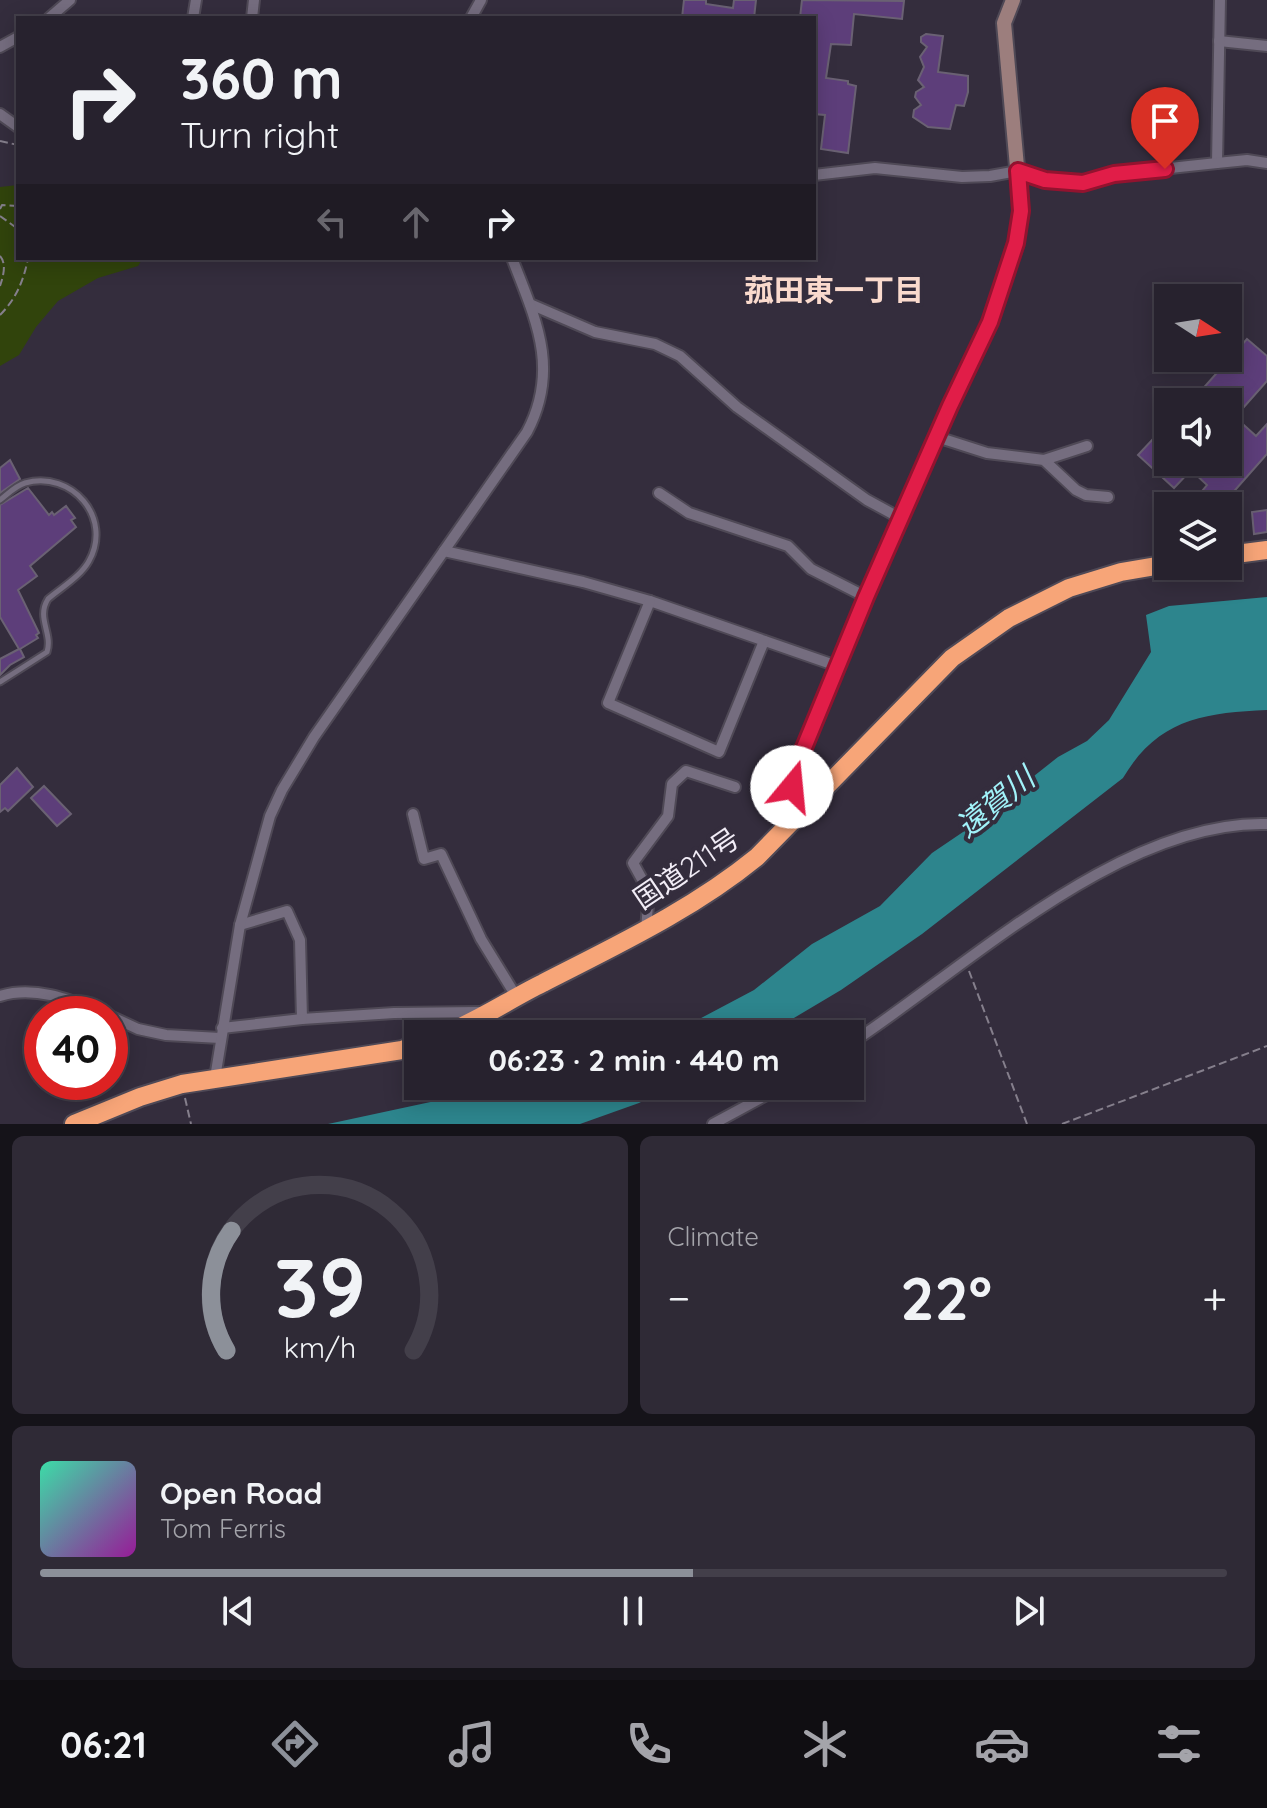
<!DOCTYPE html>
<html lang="en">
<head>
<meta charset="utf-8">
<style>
	body { margin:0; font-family:Quicksand,"Noto Sans JP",sans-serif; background:#2f2a36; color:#f1f3f6; height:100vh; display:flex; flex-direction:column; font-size:30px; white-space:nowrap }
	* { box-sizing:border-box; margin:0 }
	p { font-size:26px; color:#a4a4aa }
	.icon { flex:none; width:44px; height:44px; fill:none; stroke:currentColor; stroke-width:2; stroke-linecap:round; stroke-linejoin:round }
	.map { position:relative; height:1124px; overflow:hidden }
	.side { display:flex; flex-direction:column; gap:12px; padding:12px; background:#151319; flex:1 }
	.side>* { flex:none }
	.banner { position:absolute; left:16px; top:16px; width:800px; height:244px; border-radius:0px; box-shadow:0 4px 20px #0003,0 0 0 2px #433f4a; background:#27222e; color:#f1f3f6; overflow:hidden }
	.needle { width:52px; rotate:102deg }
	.tools { position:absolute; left:1154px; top:284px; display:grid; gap:16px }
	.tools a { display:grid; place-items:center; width:88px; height:88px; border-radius:0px; background:#27222e; box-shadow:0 4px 20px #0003,0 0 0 2px #433f4a; font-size:40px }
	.speed { position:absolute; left:24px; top:996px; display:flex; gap:16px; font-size:40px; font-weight:700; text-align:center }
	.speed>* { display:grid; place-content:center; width:104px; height:104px; border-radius:50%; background:#27222e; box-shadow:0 4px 20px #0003,0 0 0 2px #433f4a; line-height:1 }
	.speed .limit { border:12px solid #d22; background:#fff; color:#111 }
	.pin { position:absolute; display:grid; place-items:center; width:68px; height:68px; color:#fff; margin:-82px -34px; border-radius:50% 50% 50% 0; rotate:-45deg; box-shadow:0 0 8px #0007 }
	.pin .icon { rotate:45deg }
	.me { position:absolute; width:88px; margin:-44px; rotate:17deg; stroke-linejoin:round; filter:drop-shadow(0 0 6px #0008) }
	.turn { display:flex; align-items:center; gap:28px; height:168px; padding:0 32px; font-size:36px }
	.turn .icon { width:104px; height:104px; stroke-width:2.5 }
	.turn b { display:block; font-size:56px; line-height:68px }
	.lanes { display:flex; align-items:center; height:76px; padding:0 32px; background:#0003; justify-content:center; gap:40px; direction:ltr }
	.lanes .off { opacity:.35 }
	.big { font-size:60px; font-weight:700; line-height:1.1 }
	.side .card { flex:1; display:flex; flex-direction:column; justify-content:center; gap:12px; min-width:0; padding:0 28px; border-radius:12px; background:#2f2a36 }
	.side .dial { align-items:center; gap:0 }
	.dial svg { height:208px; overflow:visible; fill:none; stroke:#433f4a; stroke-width:7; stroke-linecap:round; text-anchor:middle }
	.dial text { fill:#f1f3f6; stroke:none }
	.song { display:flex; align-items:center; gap:24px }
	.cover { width:96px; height:96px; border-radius:12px; background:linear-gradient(135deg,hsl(160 70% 55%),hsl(300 70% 35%)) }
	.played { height:8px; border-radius:4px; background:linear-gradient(90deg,#8c9099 55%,#433f4a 55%) }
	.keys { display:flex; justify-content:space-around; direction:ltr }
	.heat { display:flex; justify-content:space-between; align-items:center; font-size:44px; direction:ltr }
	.side .tiles { flex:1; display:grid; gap:12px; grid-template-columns:1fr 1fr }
	.card:last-child { grid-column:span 2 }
	.trip { position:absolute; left:404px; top:1020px; width:460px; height:80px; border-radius:0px; background:#27222e; box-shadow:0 4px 20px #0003,0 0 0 2px #433f4a; font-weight:700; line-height:80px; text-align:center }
	.tabs { display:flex; height:128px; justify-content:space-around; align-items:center; background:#100e12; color:#a4a4aa }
	.tabs .icon { width:56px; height:56px }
	.tabs .selected { color:#8c9099 }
	.tabs b { font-size:36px; color:#f1f3f6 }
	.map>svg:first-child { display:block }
	.green { fill:#31440c }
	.water { fill:#2d858d }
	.building { fill:#5d3e7a; stroke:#6a6173; stroke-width:2 }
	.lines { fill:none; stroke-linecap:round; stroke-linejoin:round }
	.lane-casing { stroke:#4f4956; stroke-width:9 }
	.street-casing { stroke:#4f4956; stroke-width:14 }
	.secondary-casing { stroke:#4f4956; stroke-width:18 }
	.highway-casing { stroke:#4f4956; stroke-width:22 }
	.path { stroke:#857f8c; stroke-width:2; stroke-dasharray:8 4; stroke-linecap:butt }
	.lane { stroke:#756d7f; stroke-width:5 }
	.street { stroke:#756d7f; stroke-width:10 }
	.secondary { stroke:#9c7e7d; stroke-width:14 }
	.highway { stroke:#f7a578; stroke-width:18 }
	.route-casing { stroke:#92132f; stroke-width:20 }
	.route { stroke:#e11d48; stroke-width:14 }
	.labels { text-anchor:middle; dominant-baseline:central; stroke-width:8; stroke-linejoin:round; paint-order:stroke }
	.street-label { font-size:28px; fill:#f1ecf6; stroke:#342d3d }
	.neighbourhood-label { font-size:30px; font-weight:bold; fill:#fadacd; stroke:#342d3d }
	.water-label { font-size:30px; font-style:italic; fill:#a1f2f9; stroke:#342d3d }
</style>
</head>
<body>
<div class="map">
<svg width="1267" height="1124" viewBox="0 0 1267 1124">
	<rect width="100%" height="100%" fill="#342d3d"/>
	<polygon class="green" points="18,185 18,258 143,258 138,266 98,278 58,301 36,327 19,355 0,366 0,187"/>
	<g class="water">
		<path d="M 1267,597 L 1267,710 C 1203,713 1158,719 1123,778 L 922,934 L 841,990 L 767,1034 L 671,1034 L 754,990 L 812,944 L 880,906 L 932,853 L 963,832 L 1058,757 L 1087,741 L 1109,720 L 1151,652 L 1146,615 L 1169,606 Z"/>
		<polygon points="505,1086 672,1086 639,1103 580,1124 328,1124"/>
	</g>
	<g class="building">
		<polygon points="684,0 706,0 706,4 733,8 734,0 756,0 754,18 682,18"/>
		<polygon points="802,0 904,1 902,19 854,14 851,45 831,44 826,78 848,81 848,84 856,86 848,153 821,149 825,115 814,114 814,18 800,18"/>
		<polygon points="926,34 943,36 938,72 968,76 968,92 964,106 956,105 950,129 928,127 913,117 914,110 921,105 915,97 916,92 924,87 918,80 924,67 920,57 927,47 921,42 921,37"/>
		<polygon points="1247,339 1267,356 1267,381 1235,417 1256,436 1267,424 1267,454 1221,506 1203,490 1207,485 1191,470 1174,488 1138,455 1168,423 1168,462 1228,462 1228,402 1191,402"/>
		<polygon points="10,460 20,479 0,493 0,468"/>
		<polygon points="28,488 49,515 52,512 54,515 66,506 75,518 71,520 76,527 30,566 37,576 18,590 39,633 36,635 38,638 20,649 24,657 10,665 0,675 0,659 19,649 0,617 0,505"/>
		<polygon points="1267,510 1267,532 1254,534 1252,512"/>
		<polygon points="17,768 33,787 8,811 5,808 0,812 0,785"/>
		<polygon points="44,786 71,814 57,826 31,798"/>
	</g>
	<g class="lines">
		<defs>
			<path id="lane" d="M 0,500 C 8,494 15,486 25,483 C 72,470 113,518 89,561 C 81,576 61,588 48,599 C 36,618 53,633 47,652 L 0,682"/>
			<g id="street">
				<polyline points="49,18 70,0"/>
				<polyline points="193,18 196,0"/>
				<polyline points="252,18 254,0"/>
				<polyline points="471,18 481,0"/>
				<polyline points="1219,41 1267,46"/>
				<polyline points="0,47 18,37"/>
				<polyline points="0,114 18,127"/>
				<polyline points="1217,163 1220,0"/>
				<polyline points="814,175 875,168 962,177 990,176 1018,171 1045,180 1083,183 1114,174 1217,163 1247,160 1267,163"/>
				<polyline points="530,304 595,332 655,344 680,356 737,407 867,500 902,519"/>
				<polyline points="937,437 987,453 1044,460 1076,490 1086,495 1108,497"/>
				<polyline points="1044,460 1087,446"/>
				<polyline points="659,493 689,513 788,546 811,569 866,597"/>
				<polyline points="444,551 583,582 650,601 837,666"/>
				<polyline points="650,601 608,703 719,752 764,641"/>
				<polyline points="413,814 424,859 441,854 481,939 516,996"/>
				<polyline points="240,925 287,911 300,940 302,1019 394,1013 481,1012"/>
				<polyline points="646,930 649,892 633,863 668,816 672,784 686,771 735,787"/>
				<path d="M 0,996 C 36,985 73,1001 107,1014"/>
				<polyline points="110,1016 138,1029 166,1035 220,1038"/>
				<polyline points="222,1028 302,1019"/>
				<path d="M 850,1044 C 967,967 1121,820 1267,824"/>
				<path d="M 215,1078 L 240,925 L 270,816 L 282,790 L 314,737 L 527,432 C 560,369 536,320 512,258"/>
				<polyline points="713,1124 783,1086"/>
			</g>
			<polyline id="secondary" points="800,812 792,787 803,750 866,597 950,406 990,322 1016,243 1021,211 1004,23 1013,0"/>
			<g id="highway">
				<polyline points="1228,555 1267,550"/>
				<path d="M 444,1034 C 479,1021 510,999 543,983 C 617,945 692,910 757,857 L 952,658 L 1009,618 L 1069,588 L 1121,572 L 1168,564"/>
				<polyline points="74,1124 140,1097 182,1084 402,1050 418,1044"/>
			</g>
		</defs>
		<use href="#lane" class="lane-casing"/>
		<use href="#street" class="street-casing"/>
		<use href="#secondary" class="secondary-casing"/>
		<use href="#highway" class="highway-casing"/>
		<g class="path">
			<polyline points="0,141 18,145"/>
			<polyline points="0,209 2,205 18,206"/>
			<polyline points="0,216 18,229"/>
			<path d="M 0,256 C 7,264 3,277 0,286"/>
			<polyline points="100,258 105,260 137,258"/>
			<path d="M 0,315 C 16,299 24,280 28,258"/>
			<polyline points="969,971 1027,1124"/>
			<polyline points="185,1098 191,1124"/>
			<polyline points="1062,1124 1267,1046"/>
		</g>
		<use href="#lane" class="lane"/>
		<use href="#street" class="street"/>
		<use href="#secondary" class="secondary"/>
		<use href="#highway" class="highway"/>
	</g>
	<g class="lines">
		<defs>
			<polyline id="route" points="792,787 803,750 866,597 950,406 990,322 1016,243 1021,211 1018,171 1045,180 1083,183 1114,174 1165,169"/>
		</defs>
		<use href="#route" class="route-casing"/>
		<use href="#route" class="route"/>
	</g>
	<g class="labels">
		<g class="street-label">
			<text transform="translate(686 868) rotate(-34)">国道211号</text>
		</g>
		<g class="neighbourhood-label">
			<text x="834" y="290">菰田東一丁目</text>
		</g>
		<g class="water-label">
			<text transform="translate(995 802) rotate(-39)">遠賀川</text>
		</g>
	</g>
</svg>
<div class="tools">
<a><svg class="needle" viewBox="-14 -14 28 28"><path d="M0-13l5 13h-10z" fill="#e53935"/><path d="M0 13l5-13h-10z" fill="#a4a4aa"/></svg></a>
<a><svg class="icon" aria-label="sound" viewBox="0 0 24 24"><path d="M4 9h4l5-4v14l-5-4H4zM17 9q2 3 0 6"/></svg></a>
<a><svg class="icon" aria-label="layers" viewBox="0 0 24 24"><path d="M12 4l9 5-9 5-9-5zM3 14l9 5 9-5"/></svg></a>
</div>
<div class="speed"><div class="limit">40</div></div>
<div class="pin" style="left:1165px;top:169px;background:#d93025"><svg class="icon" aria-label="arrive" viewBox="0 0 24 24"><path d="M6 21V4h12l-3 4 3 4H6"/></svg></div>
<svg class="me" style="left:792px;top:787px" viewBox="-20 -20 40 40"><circle r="19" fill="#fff"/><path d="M0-13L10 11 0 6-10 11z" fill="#e11d48"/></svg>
<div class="trip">06:23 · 2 min · 440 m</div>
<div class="banner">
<div class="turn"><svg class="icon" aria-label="right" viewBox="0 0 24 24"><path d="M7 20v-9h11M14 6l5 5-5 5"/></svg><div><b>360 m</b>Turn right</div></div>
<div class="lanes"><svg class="icon off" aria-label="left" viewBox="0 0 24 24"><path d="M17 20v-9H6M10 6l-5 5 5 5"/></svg><svg class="icon off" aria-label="ahead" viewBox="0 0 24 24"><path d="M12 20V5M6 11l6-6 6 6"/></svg><svg class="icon" aria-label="right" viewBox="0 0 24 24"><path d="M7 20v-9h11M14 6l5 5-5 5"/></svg></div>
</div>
</div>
<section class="side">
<div class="tiles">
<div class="card dial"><svg viewBox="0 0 100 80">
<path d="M14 69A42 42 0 1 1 86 69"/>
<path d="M14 69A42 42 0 0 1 16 23" stroke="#8c9099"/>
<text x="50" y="56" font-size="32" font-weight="700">39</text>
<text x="50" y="72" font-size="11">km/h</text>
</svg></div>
<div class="card"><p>Climate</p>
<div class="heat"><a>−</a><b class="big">22°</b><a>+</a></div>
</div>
<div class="card">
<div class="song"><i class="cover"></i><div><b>Open Road</b><p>Tom Ferris</p></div></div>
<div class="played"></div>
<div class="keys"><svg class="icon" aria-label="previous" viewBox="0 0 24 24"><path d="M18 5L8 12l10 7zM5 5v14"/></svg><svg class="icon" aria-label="pause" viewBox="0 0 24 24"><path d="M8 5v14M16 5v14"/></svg><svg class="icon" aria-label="next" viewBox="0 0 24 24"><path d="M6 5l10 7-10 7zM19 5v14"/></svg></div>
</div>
</div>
</section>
<nav class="tabs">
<b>06:21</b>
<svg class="icon selected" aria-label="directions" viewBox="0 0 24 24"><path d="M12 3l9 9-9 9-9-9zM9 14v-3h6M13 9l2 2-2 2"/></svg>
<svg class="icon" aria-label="music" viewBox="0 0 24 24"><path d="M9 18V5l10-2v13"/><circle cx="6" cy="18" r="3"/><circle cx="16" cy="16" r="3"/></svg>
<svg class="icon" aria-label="phone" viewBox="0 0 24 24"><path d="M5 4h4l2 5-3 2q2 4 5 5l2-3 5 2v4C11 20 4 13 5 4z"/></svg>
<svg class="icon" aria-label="climate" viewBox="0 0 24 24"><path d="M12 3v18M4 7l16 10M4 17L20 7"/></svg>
<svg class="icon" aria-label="car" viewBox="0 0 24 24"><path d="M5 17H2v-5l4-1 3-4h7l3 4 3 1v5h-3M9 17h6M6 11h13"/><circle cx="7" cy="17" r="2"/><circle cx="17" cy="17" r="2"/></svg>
<svg class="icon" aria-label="filters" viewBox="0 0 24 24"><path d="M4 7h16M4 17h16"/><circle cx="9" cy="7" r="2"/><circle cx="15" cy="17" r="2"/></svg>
</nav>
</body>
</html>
